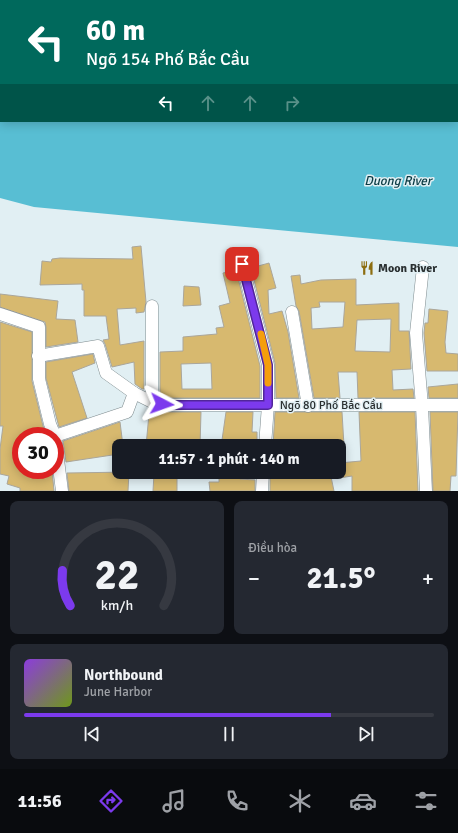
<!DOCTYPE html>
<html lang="vi">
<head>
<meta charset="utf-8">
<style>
	body { margin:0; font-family:Signika,sans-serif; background:#242831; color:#f1f3f6; height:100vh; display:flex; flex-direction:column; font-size:15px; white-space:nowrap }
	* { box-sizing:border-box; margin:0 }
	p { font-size:13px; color:#9ea1a6 }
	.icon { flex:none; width:22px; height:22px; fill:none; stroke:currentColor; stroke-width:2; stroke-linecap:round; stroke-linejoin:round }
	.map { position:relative; height:491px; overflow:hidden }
	.drawer { display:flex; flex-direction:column; gap:10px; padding:10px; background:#0d0f14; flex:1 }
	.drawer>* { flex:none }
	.top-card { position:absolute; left:0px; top:0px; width:458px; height:122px; box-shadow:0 2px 10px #0003; background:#00695c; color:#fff; overflow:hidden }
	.speed { position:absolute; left:12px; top:427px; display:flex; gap:8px; font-size:20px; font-weight:700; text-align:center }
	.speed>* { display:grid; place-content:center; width:52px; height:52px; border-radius:50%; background:#171b24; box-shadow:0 2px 10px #0003; line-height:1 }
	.speed .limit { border:6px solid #d22; background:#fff; color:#111 }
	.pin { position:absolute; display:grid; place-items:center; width:34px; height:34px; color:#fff; margin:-17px; border-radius:8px; box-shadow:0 2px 6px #0006 }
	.me { position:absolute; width:44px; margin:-22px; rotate:94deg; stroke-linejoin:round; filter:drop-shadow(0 0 3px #0008) }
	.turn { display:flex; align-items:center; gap:14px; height:84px; padding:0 20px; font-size:18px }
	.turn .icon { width:52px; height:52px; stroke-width:2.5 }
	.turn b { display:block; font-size:28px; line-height:34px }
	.lanes { display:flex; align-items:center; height:38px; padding:0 20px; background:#0003; justify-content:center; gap:20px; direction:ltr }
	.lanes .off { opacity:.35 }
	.big { font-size:30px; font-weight:800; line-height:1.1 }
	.drawer .tile { flex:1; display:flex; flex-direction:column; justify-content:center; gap:6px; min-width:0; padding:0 14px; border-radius:8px; background:#242831 }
	.drawer .dial { align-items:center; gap:0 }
	.dial svg { height:104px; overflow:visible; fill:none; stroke:#363941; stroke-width:7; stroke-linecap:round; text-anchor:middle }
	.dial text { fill:#f1f3f6; stroke:none }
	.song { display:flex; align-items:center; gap:12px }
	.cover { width:48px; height:48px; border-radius:6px; background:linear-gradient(135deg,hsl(270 70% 55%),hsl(80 70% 35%)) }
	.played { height:4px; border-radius:2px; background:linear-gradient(90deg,#7c3aed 75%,#363941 75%) }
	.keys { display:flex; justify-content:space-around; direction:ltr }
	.heat { display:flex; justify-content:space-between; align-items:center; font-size:22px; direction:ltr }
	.drawer .tiles { flex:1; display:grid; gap:10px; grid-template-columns:1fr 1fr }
	.tile:last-child { grid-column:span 2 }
	.trip { position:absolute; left:112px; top:439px; width:234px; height:40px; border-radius:8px; background:#171b24; box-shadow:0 2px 10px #0003; font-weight:800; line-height:40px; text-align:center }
	.tabs { display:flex; height:64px; justify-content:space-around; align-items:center; background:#090b0e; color:#9ea1a6 }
	.tabs .icon { width:28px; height:28px }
	.tabs .selected { color:#7c3aed }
	.tabs b { font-size:18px; color:#f1f3f6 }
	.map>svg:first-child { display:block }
	.water { fill:#58bed3; fill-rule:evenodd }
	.building { fill:#d7b96f; stroke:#aaa69b; fill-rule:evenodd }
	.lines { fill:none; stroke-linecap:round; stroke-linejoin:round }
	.street-casing { stroke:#7e8b8e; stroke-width:13 }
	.street { stroke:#fff; stroke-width:12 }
	.route-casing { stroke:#51269a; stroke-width:10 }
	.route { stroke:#7c3aed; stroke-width:7 }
	.slow { stroke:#f59e0b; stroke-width:7 }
	.labels { text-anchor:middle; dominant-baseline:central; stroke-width:3; stroke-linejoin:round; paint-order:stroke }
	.poi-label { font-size:12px; font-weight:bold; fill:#292f30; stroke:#e1eff3; text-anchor:start }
	.street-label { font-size:12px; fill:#292f30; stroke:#e1eff3 }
	.water-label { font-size:13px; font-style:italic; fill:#0b3c45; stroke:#e1eff3 }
</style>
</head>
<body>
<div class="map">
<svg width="458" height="491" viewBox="0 0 458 491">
	<rect width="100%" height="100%" fill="#e1eff3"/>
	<path class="water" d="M 0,0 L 458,0 L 458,247 L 34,207 L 0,198 ZM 1,1 L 457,1 L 457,121 L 1,121 Z"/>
	<g class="building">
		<polygon points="141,246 146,302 144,312 136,313 136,308 117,309 120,345 144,341 144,389 142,389 135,384 134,362 112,367 105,344 103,340 109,339 106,316 84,316 84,290 82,290 82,284 40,285 42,261 51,262 52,259 60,258 133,259 132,247"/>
		<polygon points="269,263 276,288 268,290 269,314 282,311 288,332 299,398 276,398 275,363 251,268"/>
		<path d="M 236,270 L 260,366 L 260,398 L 172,398 L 160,396 L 160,352 L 183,351 L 183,337 L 217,334 L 216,328 L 224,327 L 219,306 L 230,303 L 223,273 ZM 211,363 L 212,389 L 182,389 L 181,364 Z"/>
		<path d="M 300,275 L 301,284 L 321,280 L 356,279 L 356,305 L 399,303 L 399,331 L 409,331 L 411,369 L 392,370 L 393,390 L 413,389 L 414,398 L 358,398 L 357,372 L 338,372 L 340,398 L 314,398 L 299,311 L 296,306 L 291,276 ZM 319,302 L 345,302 L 343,327 L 312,329 L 311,308 L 320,307 ZM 391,319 L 390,352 L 355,351 L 357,320 Z"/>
		<polygon points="184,286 199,287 201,305 183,306"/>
		<polygon points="0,294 58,301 56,319 75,320 78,342 46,347 46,327 45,322 0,307"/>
		<polygon points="429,309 448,311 445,342 446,353 458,354 458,371 427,371 424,333 425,323 428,323"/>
		<polygon points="0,322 32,332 32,381 43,426 47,436 21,436 21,453 19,470 52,470 54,491 20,491 20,488 7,484 9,476 0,474 0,449 3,426 0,426"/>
		<polygon points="93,354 95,363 72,372 87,418 59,427 46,378 46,362"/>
		<polygon points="458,384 458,398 429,398 428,387"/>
		<polygon points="155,410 171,412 201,412 200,446 146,446 149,414 155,414"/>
		<polygon points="226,412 253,412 252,432 257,432 257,442 222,440"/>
		<polygon points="275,412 342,412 344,446 273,446"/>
		<polygon points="359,412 415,412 418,491 352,491 352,476 339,478 339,463 361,461"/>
		<polygon points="430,412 458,412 456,476 451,476 450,491 433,491"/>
		<polygon points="120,422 123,446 119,446 119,454 66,462 63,441"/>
		<polygon points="129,472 128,491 69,491 67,473"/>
		<polygon points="312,472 330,472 334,491 270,491 270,476"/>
		<polygon points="154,474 177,474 177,491 153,491"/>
		<polygon points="219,474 234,474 240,479 255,480 255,491 210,491 209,482 219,482"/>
	</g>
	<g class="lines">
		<defs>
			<g id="street">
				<polyline points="242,264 268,365 268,405 265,446"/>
				<polyline points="423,267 416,333 422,406 426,491"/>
				<polyline points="292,312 308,406"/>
				<polyline points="0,314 39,327 39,379 50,424 55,436 62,491"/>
				<polyline points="38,356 98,346 106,373 134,393 152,402 171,405 458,405"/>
				<polyline points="152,402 152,306"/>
				<polyline points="55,436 127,412 134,393"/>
				<polyline points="241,472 263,473"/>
				<polyline points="262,491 263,472"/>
			</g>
		</defs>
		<use href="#street" class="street-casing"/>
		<use href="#street" class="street"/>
	</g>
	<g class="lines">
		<defs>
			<polyline id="route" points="162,404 171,405 268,405 268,365 242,264"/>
		</defs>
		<use href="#route" class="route-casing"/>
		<use href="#route" class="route"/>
		<polyline class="slow" points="261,334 268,365 268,383"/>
	</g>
	<defs>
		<symbol id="restaurant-bare" viewBox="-9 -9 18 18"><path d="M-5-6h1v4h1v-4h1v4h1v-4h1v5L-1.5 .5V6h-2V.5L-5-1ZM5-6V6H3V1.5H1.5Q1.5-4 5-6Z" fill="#8d6e11" stroke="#e1eff3" stroke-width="2.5" paint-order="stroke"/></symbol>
	</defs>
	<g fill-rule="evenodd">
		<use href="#restaurant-bare" x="357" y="258" width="20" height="20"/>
	</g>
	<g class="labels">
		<g class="poi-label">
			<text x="378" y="268">Moon River</text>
		</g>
		<g class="street-label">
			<text x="331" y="405">Ngõ 80 Phố Bắc Cầu</text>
		</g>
		<g class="water-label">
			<text x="398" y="181">Duong River</text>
		</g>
	</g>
</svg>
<div class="speed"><div class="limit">30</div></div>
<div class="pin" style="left:242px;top:264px;background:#d93025"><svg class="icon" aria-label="arrive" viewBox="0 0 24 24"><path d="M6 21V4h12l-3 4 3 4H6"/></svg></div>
<svg class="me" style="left:162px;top:404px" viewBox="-20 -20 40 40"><path d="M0-17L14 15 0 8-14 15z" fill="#7c3aed" stroke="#fff" stroke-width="4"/></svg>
<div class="trip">11:57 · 1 phút · 140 m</div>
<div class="top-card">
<div class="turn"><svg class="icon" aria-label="left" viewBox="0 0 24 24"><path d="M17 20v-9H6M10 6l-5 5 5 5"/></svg><div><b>60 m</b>Ngõ 154 Phố Bắc Cầu</div></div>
<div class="lanes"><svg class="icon" aria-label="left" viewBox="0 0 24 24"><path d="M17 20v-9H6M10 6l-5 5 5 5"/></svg><svg class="icon off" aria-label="ahead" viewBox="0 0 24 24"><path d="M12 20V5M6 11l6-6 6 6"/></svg><svg class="icon off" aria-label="ahead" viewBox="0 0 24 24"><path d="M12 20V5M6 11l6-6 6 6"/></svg><svg class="icon off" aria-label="right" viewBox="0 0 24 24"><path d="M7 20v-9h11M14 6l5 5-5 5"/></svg></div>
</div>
</div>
<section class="drawer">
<div class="tiles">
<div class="tile dial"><svg viewBox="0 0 100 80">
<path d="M14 69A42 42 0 1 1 86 69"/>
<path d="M14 69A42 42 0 0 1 8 42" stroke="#7c3aed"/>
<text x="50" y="56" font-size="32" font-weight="700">22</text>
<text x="50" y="72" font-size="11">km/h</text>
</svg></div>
<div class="tile"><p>Điều hòa</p>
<div class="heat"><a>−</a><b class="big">21.5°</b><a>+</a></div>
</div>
<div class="tile">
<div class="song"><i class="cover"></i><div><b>Northbound</b><p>June Harbor</p></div></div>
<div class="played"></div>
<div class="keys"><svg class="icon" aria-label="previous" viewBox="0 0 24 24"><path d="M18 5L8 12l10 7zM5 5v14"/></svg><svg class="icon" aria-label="pause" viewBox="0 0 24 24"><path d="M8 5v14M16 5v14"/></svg><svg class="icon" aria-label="next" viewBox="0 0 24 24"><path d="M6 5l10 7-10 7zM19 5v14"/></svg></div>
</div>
</div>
</section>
<nav class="tabs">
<b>11:56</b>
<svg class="icon selected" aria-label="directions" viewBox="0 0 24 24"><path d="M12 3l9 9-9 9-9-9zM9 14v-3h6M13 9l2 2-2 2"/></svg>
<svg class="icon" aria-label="music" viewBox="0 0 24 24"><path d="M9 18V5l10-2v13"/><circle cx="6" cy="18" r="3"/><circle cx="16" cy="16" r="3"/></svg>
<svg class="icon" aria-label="phone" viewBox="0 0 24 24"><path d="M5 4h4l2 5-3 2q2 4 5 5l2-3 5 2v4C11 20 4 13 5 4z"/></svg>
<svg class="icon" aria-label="climate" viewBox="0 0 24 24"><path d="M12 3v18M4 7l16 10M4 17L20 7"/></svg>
<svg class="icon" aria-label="car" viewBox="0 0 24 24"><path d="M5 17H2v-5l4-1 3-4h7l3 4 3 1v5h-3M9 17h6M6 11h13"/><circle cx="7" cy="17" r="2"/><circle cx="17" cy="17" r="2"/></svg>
<svg class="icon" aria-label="filters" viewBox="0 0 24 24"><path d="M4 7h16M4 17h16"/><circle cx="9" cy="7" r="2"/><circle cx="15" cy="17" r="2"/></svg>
</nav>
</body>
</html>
